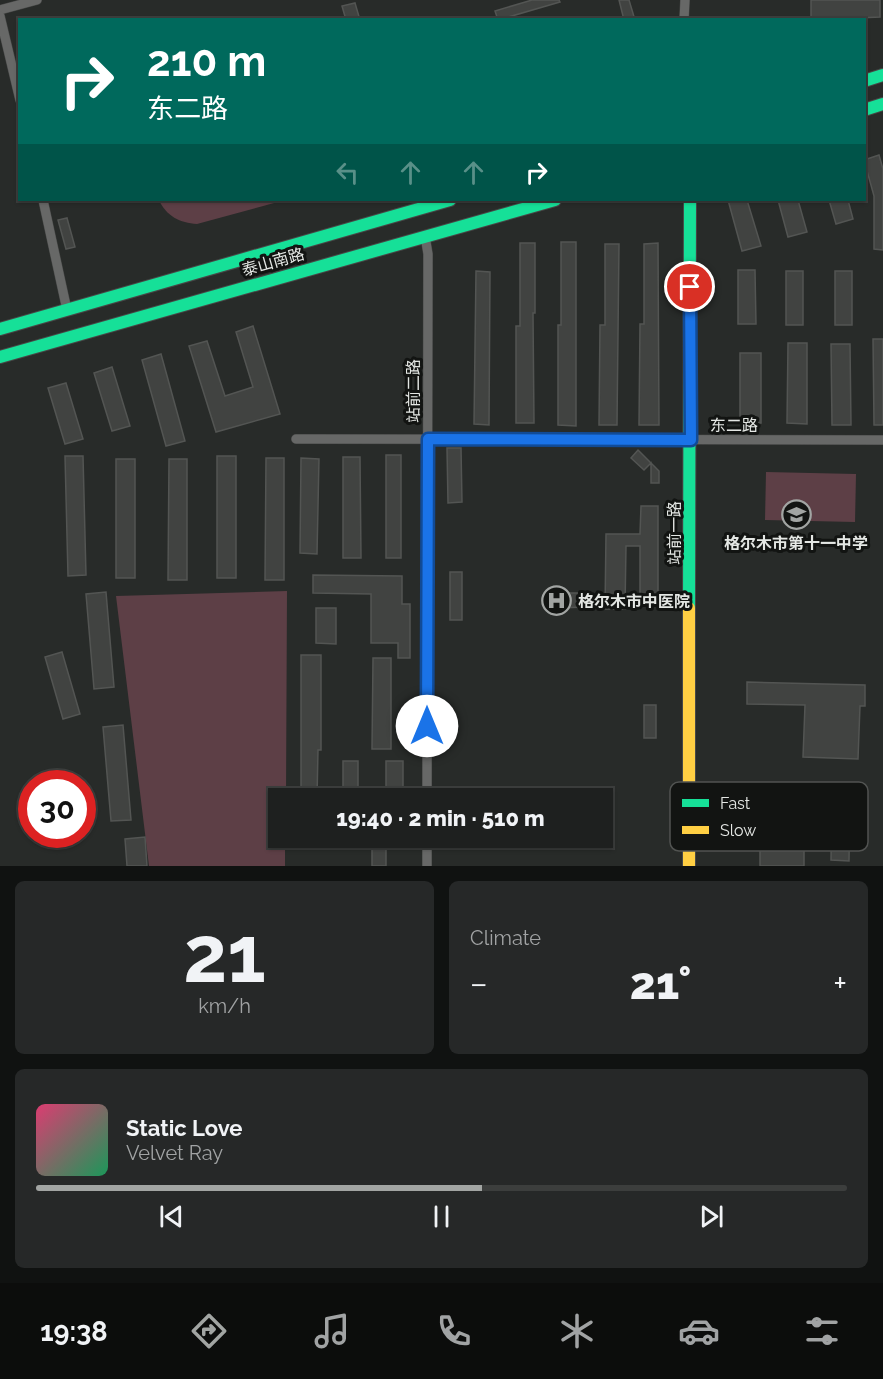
<!DOCTYPE html>
<html lang="en">
<head>
<meta charset="utf-8">
<style>
	body { margin:0; font-family:Raleway,"Noto Sans SC",sans-serif; background:#262828; color:#f1f3f6; height:100vh; display:flex; flex-direction:column; font-size:22px; white-space:nowrap }
	* { box-sizing:border-box; margin:0 }
	p { font-size:20px; color:#a1a3a4 }
	.icon { flex:none; width:33px; height:33px; fill:none; stroke:currentColor; stroke-width:2; stroke-linecap:round; stroke-linejoin:round }
	.map { position:relative; height:866px; overflow:hidden }
	.panel { display:flex; flex-direction:column; gap:15px; padding:15px; background:#101211; flex:1 }
	.panel>* { flex:none }
	.banner { position:absolute; left:18px; top:18px; width:848px; height:183px; border-radius:0px; box-shadow:0 2px 4px #0004,0 0 0 2px #3c3e3d; background:#00695c; color:#fff; overflow:hidden }
	.speed { position:absolute; left:18px; top:770px; display:flex; gap:12px; font-size:30px; font-weight:700; text-align:center }
	.speed>* { display:grid; place-content:center; width:78px; height:78px; border-radius:50%; background:#1e201f; box-shadow:0 2px 4px #0004,0 0 0 2px #3c3e3d; line-height:1 }
	.speed .limit { border:9px solid #d22; background:#fff; color:#111 }
	.pin { position:absolute; display:grid; place-items:center; width:51px; height:51px; color:#fff; margin:-26px; border:3px solid #fff; border-radius:50%; box-shadow:0 2px 6px #0007 }
	.me { position:absolute; width:66px; margin:-33px; rotate:0deg; stroke-linejoin:round; filter:drop-shadow(0 0 4px #0008) }
	.turn { display:flex; align-items:center; gap:21px; height:126px; padding:0 30px; font-size:27px }
	.turn .icon { width:78px; height:78px; stroke-width:2.5 }
	.turn b { display:block; font-size:42px; line-height:51px }
	.lanes { display:flex; align-items:center; height:57px; padding:0 30px; background:#0003; justify-content:center; gap:30px; direction:ltr }
	.lanes .off { opacity:.35 }
	.big { font-size:45px; font-weight:800; line-height:1.1 }
	.panel .widget { flex:1; display:flex; flex-direction:column; justify-content:center; gap:9px; min-width:0; padding:0 21px; border-radius:9px; background:#262828 }
	.panel .dial { align-items:center; gap:0 }
	.dial b { font-size:78px; line-height:1 }
	.song { display:flex; align-items:center; gap:18px }
	.cover { width:72px; height:72px; border-radius:9px; background:linear-gradient(135deg,hsl(340 70% 55%),hsl(150 70% 35%)) }
	.played { height:6px; border-radius:3px; background:linear-gradient(90deg,#a2a5a3 55%,#3c3e3d 55%) }
	.keys { display:flex; justify-content:space-around; direction:ltr }
	.heat { display:flex; justify-content:space-between; align-items:center; font-size:33px; direction:ltr }
	.panel .tiles { flex:1; display:grid; gap:15px; grid-template-columns:1fr 1fr }
	.widget:last-child { grid-column:span 2 }
	.trip { position:absolute; left:268px; top:788px; width:345px; height:60px; border-radius:0px; background:#1e201f; box-shadow:0 2px 4px #0004,0 0 0 2px #3c3e3d; font-weight:800; line-height:60px; text-align:center }
	.tab-bar { display:flex; height:96px; justify-content:space-around; align-items:center; background:#0c0d0c; color:#a1a3a4 }
	.tab-bar .icon { width:42px; height:42px }
	.tab-bar .selected { color:#a2a5a3 }
	.tab-bar b { font-size:27px; color:#f1f3f6 }
	.map>svg:first-child { display:block }
	.green { fill:#5d3f46 }
	.building { fill:#414341; stroke:#535553; stroke-width:1.5 }
	.lines { fill:none; stroke-linecap:round; stroke-linejoin:round }
	.street-casing { stroke:#474847; stroke-width:10 }
	.fast-casing { stroke:#474847; stroke-width:14 }
	.slow-casing { stroke:#474847; stroke-width:14 }
	.street { stroke:#676867; stroke-width:9 }
	.fast { stroke:#16e098; stroke-width:12 }
	.slow { stroke:#ffcf43; stroke-width:12 }
	.route-casing { stroke:#114b97; stroke-width:15 }
	.route { stroke:#1a73e8; stroke-width:10 }
	.labels { text-anchor:middle; dominant-baseline:central; stroke-width:6; stroke-linejoin:round; paint-order:stroke }
	.street-label { font-size:16px; fill:#e4e7e4; stroke:#121412 }
	.poi-label { font-size:16px; font-weight:bold; fill:#e4e7e4; stroke:#121412 }
	.key { fill:#121412; stroke:#515351; stroke-width:1.5 }
	.key-label { font-size:16px; fill:#e4e7e4 }
</style>
</head>
<body>
<div class="map">
<svg width="883" height="866" viewBox="0 0 883 866">
	<rect width="100%" height="100%" fill="#282b29"/>
	<g class="green">
		<path d="M 159,200 L 285,200 L 197,224 C 180,223 166,216 159,200 Z"/>
		<polygon points="766,472 856,474 855,522 765,520"/>
		<polygon points="287,591 286,798 279,798 279,837 285,837 285,866 149,866 116,596"/>
	</g>
	<g class="building">
		<polygon points="532,0 559,0 560,2 498,20 495,11"/>
		<polygon points="619,0 629,0 635,20 624,20"/>
		<polygon points="811,0 880,0 880,17 811,20"/>
		<polygon points="355,3 360,20 346,20 342,6"/>
		<polygon points="879,155 883,169 883,250 874,249 874,196 864,160"/>
		<polygon points="728,200 747,200 761,246 742,251"/>
		<polygon points="778,200 798,200 807,232 788,237"/>
		<polygon points="829,200 848,200 853,219 836,224"/>
		<polygon points="67,218 75,247 66,249 58,220"/>
		<polygon points="561,242 576,242 576,426 558,425 558,325 561,325"/>
		<polygon points="520,243 535,243 535,313 533,313 534,423 516,423 516,326 520,326"/>
		<polygon points="658,243 659,425 639,425 640,324 644,324 644,244"/>
		<polygon points="605,244 619,244 617,425 599,425 600,325 605,325"/>
		<polygon points="738,270 755,270 756,324 738,324"/>
		<polygon points="476,271 490,272 489,425 474,424"/>
		<rect x="786" y="271" width="17" height="54"/>
		<rect x="835" y="271" width="17" height="54"/>
		<polygon points="253,326 280,414 216,432 189,346 207,341 225,396 253,387 236,332"/>
		<polygon points="873,339 883,339 883,425 874,425"/>
		<polygon points="788,343 807,343 807,424 787,423"/>
		<polygon points="831,344 850,344 851,425 832,425"/>
		<rect x="740" y="353" width="21" height="70"/>
		<polygon points="161,354 185,441 166,446 142,360"/>
		<polygon points="112,367 130,426 112,431 94,373"/>
		<polygon points="66,383 83,439 65,444 48,388"/>
		<polygon points="447,448 461,448 462,502 448,503"/>
		<polygon points="638,450 659,471 659,483 651,483 651,463 644,470 631,458"/>
		<rect x="386" y="455" width="15" height="103"/>
		<polygon points="65,456 83,456 86,575 68,576"/>
		<rect x="217" y="456" width="19" height="122"/>
		<polygon points="343,457 360,457 361,558 343,558"/>
		<polygon points="266,458 284,458 284,580 265,580"/>
		<polygon points="301,458 319,459 317,554 300,553"/>
		<rect x="116" y="459" width="19" height="119"/>
		<polygon points="169,459 187,459 187,580 168,580"/>
		<polygon points="641,506 658,506 658,602 640,601 640,546 626,546 625,609 605,609 606,534 640,534"/>
		<rect x="450" y="572" width="12" height="48"/>
		<polygon points="313,575 402,576 402,604 410,604 410,658 398,658 398,643 371,643 371,594 313,593"/>
		<polygon points="106,592 114,687 94,689 86,594"/>
		<polygon points="557,593 585,593 585,607 558,608"/>
		<polygon points="316,608 336,608 336,644 316,643"/>
		<polygon points="62,652 80,714 63,719 45,657"/>
		<polygon points="301,655 321,655 321,750 318,750 317,798 301,798"/>
		<polygon points="373,658 391,658 391,749 372,749"/>
		<polygon points="747,682 865,685 865,706 860,706 858,759 803,757 805,705 747,704"/>
		<rect x="644" y="705" width="12" height="33"/>
		<polygon points="123,725 131,820 111,821 103,727"/>
		<rect x="343" y="761" width="15" height="37"/>
		<rect x="386" y="761" width="17" height="37"/>
		<polygon points="787,783 804,783 804,866 760,866 760,831 787,831"/>
		<polygon points="832,793 850,793 849,861 831,860"/>
		<polygon points="145,837 147,866 127,866 125,839"/>
		<rect x="372" y="844" width="14" height="22"/>
	</g>
	<g class="lines">
		<defs>
			<g id="street">
				<polyline points="0,10 37,0"/>
				<polyline points="0,16 20,100"/>
				<polyline points="684,20 685,0"/>
				<polyline points="43,200 67,310"/>
				<polyline points="425,236 428,254 427,798"/>
				<polyline points="296,439 883,440"/>
				<polyline points="427,866 427,837"/>
			</g>
			<g id="fast">
				<polyline points="864,81 883,75"/>
				<polyline points="864,110 883,104"/>
				<polyline points="0,329 450,200"/>
				<polyline points="0,357 555,200"/>
				<polyline points="689,608 690,200"/>
			</g>
			<polyline id="slow" points="689,866 689,608"/>
		</defs>
		<use href="#street" class="street-casing"/>
		<use href="#fast" class="fast-casing"/>
		<use href="#slow" class="slow-casing"/>
		<use href="#street" class="street"/>
		<use href="#fast" class="fast"/>
		<use href="#slow" class="slow"/>
	</g>
	<g class="lines">
		<defs>
			<polyline id="route" points="427,726 428,439 691,440 690,287"/>
		</defs>
		<use href="#route" class="route-casing"/>
		<use href="#route" class="route"/>
	</g>
	<defs>
		<symbol id="school-ring" viewBox="-11 -11 22 22"><circle r="9.5" fill="#121412" stroke="#a2a5a3" stroke-width="1.5"/><path d="M0-5L7-2L0 1L-7-2ZM-4 1L0 2.5L4 1V4Q0 6-4 4Z" fill="#a2a5a3"/></symbol>
		<symbol id="hospital-ring" viewBox="-11 -11 22 22"><circle r="9.5" fill="#121412" stroke="#a2a5a3" stroke-width="1.5"/><path d="M-5-5h3v3.5h4V-5h3V5h-3V1.5h-4V5h-3Z" fill="#a2a5a3"/></symbol>
	</defs>
	<g fill-rule="evenodd">
		<use href="#school-ring" x="780" y="498" width="33" height="33"/>
		<use href="#hospital-ring" x="540" y="584" width="33" height="33"/>
	</g>
	<g class="labels">
		<g class="street-label">
			<text transform="translate(273 262) rotate(-16)">泰山南路</text>
			<text transform="translate(413 391) rotate(-90)">站前二路</text>
			<text x="734" y="425">东二路</text>
			<text transform="translate(674 533) rotate(-90)">站前一路</text>
		</g>
		<g class="poi-label">
			<text x="796" y="543">格尔木市第十一中学</text>
			<text x="578" y="601" text-anchor="start">格尔木市中医院</text>
		</g>
	</g>
	<rect x="670" y="782" width="198" height="69" rx="9" class="key"/>
	<rect x="682" y="799" width="27" height="8" fill="#16e098"/>
	<rect x="682" y="826" width="27" height="8" fill="#ffcf43"/>
	<g class="key-label">
		<text x="720" y="809">Fast</text>
		<text x="720" y="836">Slow</text>
	</g>
</svg>
<div class="speed"><div class="limit">30</div></div>
<div class="pin" style="left:690px;top:287px;background:#d93025"><svg class="icon" aria-label="arrive" viewBox="0 0 24 24"><path d="M6 21V4h12l-3 4 3 4H6"/></svg></div>
<svg class="me" style="left:427px;top:726px" viewBox="-20 -20 40 40"><circle r="19" fill="#fff"/><path d="M0-13L10 11 0 6-10 11z" fill="#1a73e8"/></svg>
<div class="trip">19:40 · 2 min · 510 m</div>
<div class="banner">
<div class="turn"><svg class="icon" aria-label="right" viewBox="0 0 24 24"><path d="M7 20v-9h11M14 6l5 5-5 5"/></svg><div><b>210 m</b>东二路</div></div>
<div class="lanes"><svg class="icon off" aria-label="left" viewBox="0 0 24 24"><path d="M17 20v-9H6M10 6l-5 5 5 5"/></svg><svg class="icon off" aria-label="ahead" viewBox="0 0 24 24"><path d="M12 20V5M6 11l6-6 6 6"/></svg><svg class="icon off" aria-label="ahead" viewBox="0 0 24 24"><path d="M12 20V5M6 11l6-6 6 6"/></svg><svg class="icon" aria-label="right" viewBox="0 0 24 24"><path d="M7 20v-9h11M14 6l5 5-5 5"/></svg></div>
</div>
</div>
<section class="panel">
<div class="tiles">
<div class="widget dial"><b>21</b><p>km/h</p></div>
<div class="widget"><p>Climate</p>
<div class="heat"><a>−</a><b class="big">21°</b><a>+</a></div>
</div>
<div class="widget">
<div class="song"><i class="cover"></i><div><b>Static Love</b><p>Velvet Ray</p></div></div>
<div class="played"></div>
<div class="keys"><svg class="icon" aria-label="previous" viewBox="0 0 24 24"><path d="M18 5L8 12l10 7zM5 5v14"/></svg><svg class="icon" aria-label="pause" viewBox="0 0 24 24"><path d="M8 5v14M16 5v14"/></svg><svg class="icon" aria-label="next" viewBox="0 0 24 24"><path d="M6 5l10 7-10 7zM19 5v14"/></svg></div>
</div>
</div>
</section>
<nav class="tab-bar">
<b>19:38</b>
<svg class="icon selected" aria-label="directions" viewBox="0 0 24 24"><path d="M12 3l9 9-9 9-9-9zM9 14v-3h6M13 9l2 2-2 2"/></svg>
<svg class="icon" aria-label="music" viewBox="0 0 24 24"><path d="M9 18V5l10-2v13"/><circle cx="6" cy="18" r="3"/><circle cx="16" cy="16" r="3"/></svg>
<svg class="icon" aria-label="phone" viewBox="0 0 24 24"><path d="M5 4h4l2 5-3 2q2 4 5 5l2-3 5 2v4C11 20 4 13 5 4z"/></svg>
<svg class="icon" aria-label="climate" viewBox="0 0 24 24"><path d="M12 3v18M4 7l16 10M4 17L20 7"/></svg>
<svg class="icon" aria-label="car" viewBox="0 0 24 24"><path d="M5 17H2v-5l4-1 3-4h7l3 4 3 1v5h-3M9 17h6M6 11h13"/><circle cx="7" cy="17" r="2"/><circle cx="17" cy="17" r="2"/></svg>
<svg class="icon" aria-label="filters" viewBox="0 0 24 24"><path d="M4 7h16M4 17h16"/><circle cx="9" cy="7" r="2"/><circle cx="15" cy="17" r="2"/></svg>
</nav>
</body>
</html>
